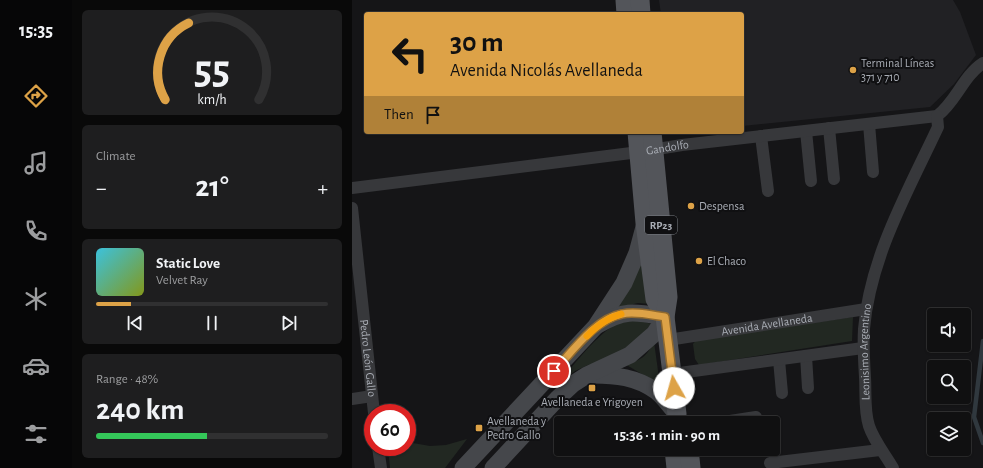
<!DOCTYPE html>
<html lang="en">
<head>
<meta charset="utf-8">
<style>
	body { margin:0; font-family:"Alegreya Sans",sans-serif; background:#1e1e1f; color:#f1f3f6; height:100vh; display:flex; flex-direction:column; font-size:15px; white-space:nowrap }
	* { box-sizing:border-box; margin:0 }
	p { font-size:13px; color:#9c9d9f }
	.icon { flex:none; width:22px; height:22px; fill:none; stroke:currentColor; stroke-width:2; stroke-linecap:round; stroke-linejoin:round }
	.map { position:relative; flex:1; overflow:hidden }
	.panel { display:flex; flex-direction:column; gap:10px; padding:10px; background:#090909; width:280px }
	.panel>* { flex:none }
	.top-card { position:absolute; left:12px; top:12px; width:380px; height:122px; border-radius:4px; box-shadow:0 1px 3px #0004,0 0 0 1px #303031; background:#dda247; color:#111; overflow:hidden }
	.buttons { position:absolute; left:575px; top:308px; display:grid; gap:8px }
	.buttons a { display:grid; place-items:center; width:44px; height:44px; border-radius:4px; background:#101011; box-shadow:0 1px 3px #0004,0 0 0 1px #303031; font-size:20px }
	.speed { position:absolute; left:12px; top:404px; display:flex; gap:8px; font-size:20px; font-weight:700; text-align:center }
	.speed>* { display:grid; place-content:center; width:52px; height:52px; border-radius:50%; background:#101011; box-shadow:0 1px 3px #0004,0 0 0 1px #303031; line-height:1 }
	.speed .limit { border:6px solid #d22; background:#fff; color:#111 }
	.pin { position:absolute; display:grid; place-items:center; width:34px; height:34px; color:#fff; margin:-17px; border:2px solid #fff; border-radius:50%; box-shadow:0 1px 4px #0007 }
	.me { position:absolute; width:44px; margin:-22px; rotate:353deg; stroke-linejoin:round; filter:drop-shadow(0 0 3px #0008) }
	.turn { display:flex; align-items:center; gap:14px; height:84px; padding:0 20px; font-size:18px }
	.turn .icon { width:52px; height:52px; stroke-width:2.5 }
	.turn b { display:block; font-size:28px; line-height:34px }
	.then { display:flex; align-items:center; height:38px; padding:0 20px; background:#0003; gap:8px; font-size:15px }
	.big { font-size:30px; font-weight:700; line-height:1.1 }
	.panel .card { flex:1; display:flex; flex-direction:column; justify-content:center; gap:6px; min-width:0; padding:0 14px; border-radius:6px; background:#1e1e1f }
	.panel .dial { align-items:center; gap:0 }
	.dial svg { height:104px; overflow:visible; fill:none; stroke:#303031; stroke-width:7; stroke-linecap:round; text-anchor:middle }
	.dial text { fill:#f1f3f6; stroke:none }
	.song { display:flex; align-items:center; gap:12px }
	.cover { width:48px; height:48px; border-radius:6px; background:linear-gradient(135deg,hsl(190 70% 55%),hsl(70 70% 35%)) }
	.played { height:4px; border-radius:2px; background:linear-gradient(90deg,#dda247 15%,#303031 15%) }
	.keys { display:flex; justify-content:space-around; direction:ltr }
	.heat { display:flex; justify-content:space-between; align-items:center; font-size:22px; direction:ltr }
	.charge { height:6px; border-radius:3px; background:linear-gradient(90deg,#34c759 48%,#303031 0) }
	.trip { position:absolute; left:202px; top:416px; width:226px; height:40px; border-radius:4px; background:#101011; box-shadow:0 1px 3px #0004,0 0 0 1px #303031; font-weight:700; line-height:40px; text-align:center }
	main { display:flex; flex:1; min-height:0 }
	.tab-bar { display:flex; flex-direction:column; width:72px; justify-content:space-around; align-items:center; background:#060607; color:#9c9d9f }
	.tab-bar .icon { width:28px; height:28px }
	.tab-bar .on { color:#dda247 }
	.tab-bar b { font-size:18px; color:#f1f3f6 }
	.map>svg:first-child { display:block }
	.built { fill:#212124 }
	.green { fill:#222822 }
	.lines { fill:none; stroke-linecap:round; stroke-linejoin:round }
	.stream { stroke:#30383e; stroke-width:4.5 }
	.minor { stroke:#37383b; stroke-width:12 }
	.secondary { stroke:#45474b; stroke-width:17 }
	.primary { stroke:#53555a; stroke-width:19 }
	.route-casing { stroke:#90692e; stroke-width:10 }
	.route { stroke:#dda247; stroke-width:7 }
	.slow { stroke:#f59e0b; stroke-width:7 }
	.poi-dot { fill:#dda247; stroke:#101012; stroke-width:1.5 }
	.labels { text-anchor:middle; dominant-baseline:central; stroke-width:4; stroke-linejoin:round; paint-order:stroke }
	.shield { fill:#101012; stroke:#7b7e84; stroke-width:1 }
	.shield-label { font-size:11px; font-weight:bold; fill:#a9adb5 }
	.poi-label { font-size:12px; fill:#a9adb5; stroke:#101012; text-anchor:start }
	.street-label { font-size:12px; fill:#a9adb5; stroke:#101012 }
</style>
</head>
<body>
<main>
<nav class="tab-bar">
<b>15:35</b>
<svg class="icon on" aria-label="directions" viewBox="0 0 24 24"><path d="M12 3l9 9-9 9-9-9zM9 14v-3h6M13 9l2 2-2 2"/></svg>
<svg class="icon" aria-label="music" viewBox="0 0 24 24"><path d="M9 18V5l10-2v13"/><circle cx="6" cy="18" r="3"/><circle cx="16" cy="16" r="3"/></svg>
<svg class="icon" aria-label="phone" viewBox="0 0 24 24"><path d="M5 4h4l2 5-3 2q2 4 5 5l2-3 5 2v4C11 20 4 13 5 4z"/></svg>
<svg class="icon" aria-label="climate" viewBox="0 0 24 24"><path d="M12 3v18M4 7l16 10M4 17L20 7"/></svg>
<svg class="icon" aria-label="car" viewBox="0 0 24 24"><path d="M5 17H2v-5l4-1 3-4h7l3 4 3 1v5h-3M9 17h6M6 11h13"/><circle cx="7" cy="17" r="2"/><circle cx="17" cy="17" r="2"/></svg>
<svg class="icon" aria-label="filters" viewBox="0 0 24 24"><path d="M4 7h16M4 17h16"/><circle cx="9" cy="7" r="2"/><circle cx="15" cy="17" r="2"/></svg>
</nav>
<section class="panel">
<div class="card dial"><svg viewBox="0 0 100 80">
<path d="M14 69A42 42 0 1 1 86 69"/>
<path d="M14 69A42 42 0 0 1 32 10" stroke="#dda247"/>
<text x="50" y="56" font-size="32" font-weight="700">55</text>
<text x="50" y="72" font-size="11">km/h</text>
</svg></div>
<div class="card"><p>Climate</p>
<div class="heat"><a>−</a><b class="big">21°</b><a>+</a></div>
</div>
<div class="card">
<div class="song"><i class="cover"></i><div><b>Static Love</b><p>Velvet Ray</p></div></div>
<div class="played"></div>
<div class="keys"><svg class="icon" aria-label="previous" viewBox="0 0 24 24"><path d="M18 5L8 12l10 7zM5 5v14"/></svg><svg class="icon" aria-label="pause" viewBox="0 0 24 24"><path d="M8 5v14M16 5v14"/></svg><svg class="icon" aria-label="next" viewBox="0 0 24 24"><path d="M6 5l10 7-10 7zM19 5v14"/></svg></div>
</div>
<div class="card"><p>Range · 48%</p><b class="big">240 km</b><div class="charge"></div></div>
</section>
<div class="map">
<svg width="631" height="468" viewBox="0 0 631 468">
	<rect width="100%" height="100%" fill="#151517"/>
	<polygon class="built" points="307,0 601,0 608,12 624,55 602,84 578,107 390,126 390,14 309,14"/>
	<g class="green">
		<polygon points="293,254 299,304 286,303 265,308"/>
		<polygon points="501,317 500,341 347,365 343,359 341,344 344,340"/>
		<path d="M 284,319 L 299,324 L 286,341 L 254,360 L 236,365 L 223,371 L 204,387 C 219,368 246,332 268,322 C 273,321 279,320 284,319 Z"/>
		<path d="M 302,342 L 308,385 L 273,364 C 290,360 294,357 302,342 Z"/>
		<polygon points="115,439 93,468 38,468 36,447 55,447 55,442 78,446 94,445"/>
	</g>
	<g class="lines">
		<polyline class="stream" points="631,341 622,417 631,443"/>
		<g class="minor">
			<polyline points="517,124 521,172"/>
			<polyline points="477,128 482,179"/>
			<polyline points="454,131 459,181"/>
			<polyline points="409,136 416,191"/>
			<path id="s1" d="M 0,188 L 287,152 L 330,145 L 585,116 C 604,102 611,76 631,63"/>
			<path id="s2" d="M 0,208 L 22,413"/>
			<path id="s3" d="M 316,340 L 514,309"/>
			<polyline points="454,356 456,388"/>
			<polyline points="427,360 430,393"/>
			<polyline points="320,374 511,348"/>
			<polyline points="0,399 20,396"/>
			<polyline points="365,423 404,417"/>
			<polyline points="26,447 29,468"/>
			<polyline points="418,463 528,450"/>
			<path id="s4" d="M 541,468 C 533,454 522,441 517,426 C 512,411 514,393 513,377 C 512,361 511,345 512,329 C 518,257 556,191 586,127 L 585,116"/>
		</g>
		<g class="secondary">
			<path d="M 241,375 C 264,375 284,377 304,391 C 312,397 318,407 325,414"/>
			<polyline points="111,468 244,326 272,283 285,253 292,227"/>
			<path d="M 141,468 L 205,399 L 221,384 L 235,375 L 278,355 L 302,334 L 313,317 C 283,312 273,309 246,325"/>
		</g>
		<g class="primary">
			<polyline points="273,0 274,14"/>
			<polyline points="288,0 289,14"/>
			<polyline points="285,132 293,223 303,299 313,317"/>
			<polyline points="300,132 316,297 313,317 325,414 324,423"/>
			<polyline points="322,449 324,468"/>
			<polyline points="337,449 339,468"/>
		</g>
	</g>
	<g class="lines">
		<defs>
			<path id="route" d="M 202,371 C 220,352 243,319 270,314 C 283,311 299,315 313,317 L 322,388"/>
		</defs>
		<use href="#route" class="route-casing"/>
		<use href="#route" class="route"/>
		<path class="slow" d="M 235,336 C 245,325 256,318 269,314"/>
	</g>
	<g class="poi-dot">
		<circle cx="501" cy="70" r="4"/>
		<circle cx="339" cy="206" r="4"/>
		<circle cx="347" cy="261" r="4"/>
		<rect x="236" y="384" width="8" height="8" rx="2"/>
		<rect x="123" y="424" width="8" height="8" rx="2"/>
	</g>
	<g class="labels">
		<rect class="shield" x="293" y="216" width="32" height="18" rx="3"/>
		<g class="shield-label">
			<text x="309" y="225">RP23</text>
		</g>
		<g class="poi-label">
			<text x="509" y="63">Terminal Líneas<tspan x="509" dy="14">371 y 710</tspan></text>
			<text x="347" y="206">Despensa</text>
			<text x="355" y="261">El Chaco</text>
			<text x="240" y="402" text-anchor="middle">Avellaneda e Yrigoyen</text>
			<text x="135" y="421">Avellaneda y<tspan x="135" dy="14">Pedro Gallo</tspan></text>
		</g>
		<g class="street-label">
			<text stroke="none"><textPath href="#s1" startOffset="318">Gandolfo</textPath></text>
			<text stroke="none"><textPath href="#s3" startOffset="100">Avenida Avellaneda</textPath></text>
			<text stroke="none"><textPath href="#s4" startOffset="123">Leonisimo Argentino</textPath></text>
			<text stroke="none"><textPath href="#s2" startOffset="151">Pedro León Gallo</textPath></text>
		</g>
	</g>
</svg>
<div class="buttons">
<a><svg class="icon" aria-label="sound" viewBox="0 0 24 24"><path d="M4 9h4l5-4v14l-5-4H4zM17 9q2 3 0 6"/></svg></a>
<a><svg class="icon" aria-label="search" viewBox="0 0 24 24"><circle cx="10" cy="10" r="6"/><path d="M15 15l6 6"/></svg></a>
<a><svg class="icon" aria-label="layers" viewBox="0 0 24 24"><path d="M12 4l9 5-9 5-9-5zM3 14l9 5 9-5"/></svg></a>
</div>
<div class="speed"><div class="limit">60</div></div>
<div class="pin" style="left:202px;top:371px;background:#d93025"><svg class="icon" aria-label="arrive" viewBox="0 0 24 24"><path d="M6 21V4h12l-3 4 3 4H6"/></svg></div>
<svg class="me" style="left:322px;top:388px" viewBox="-20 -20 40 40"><circle r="19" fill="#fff"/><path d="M0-13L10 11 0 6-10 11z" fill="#dda247"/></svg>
<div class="trip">15:36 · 1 min · 90 m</div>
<div class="top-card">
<div class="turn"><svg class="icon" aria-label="left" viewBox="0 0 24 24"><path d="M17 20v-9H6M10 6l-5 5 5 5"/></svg><div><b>30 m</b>Avenida Nicolás Avellaneda</div></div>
<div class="then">Then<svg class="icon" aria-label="arrive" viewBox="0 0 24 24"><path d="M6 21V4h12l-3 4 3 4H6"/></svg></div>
</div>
</div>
</main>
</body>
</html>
